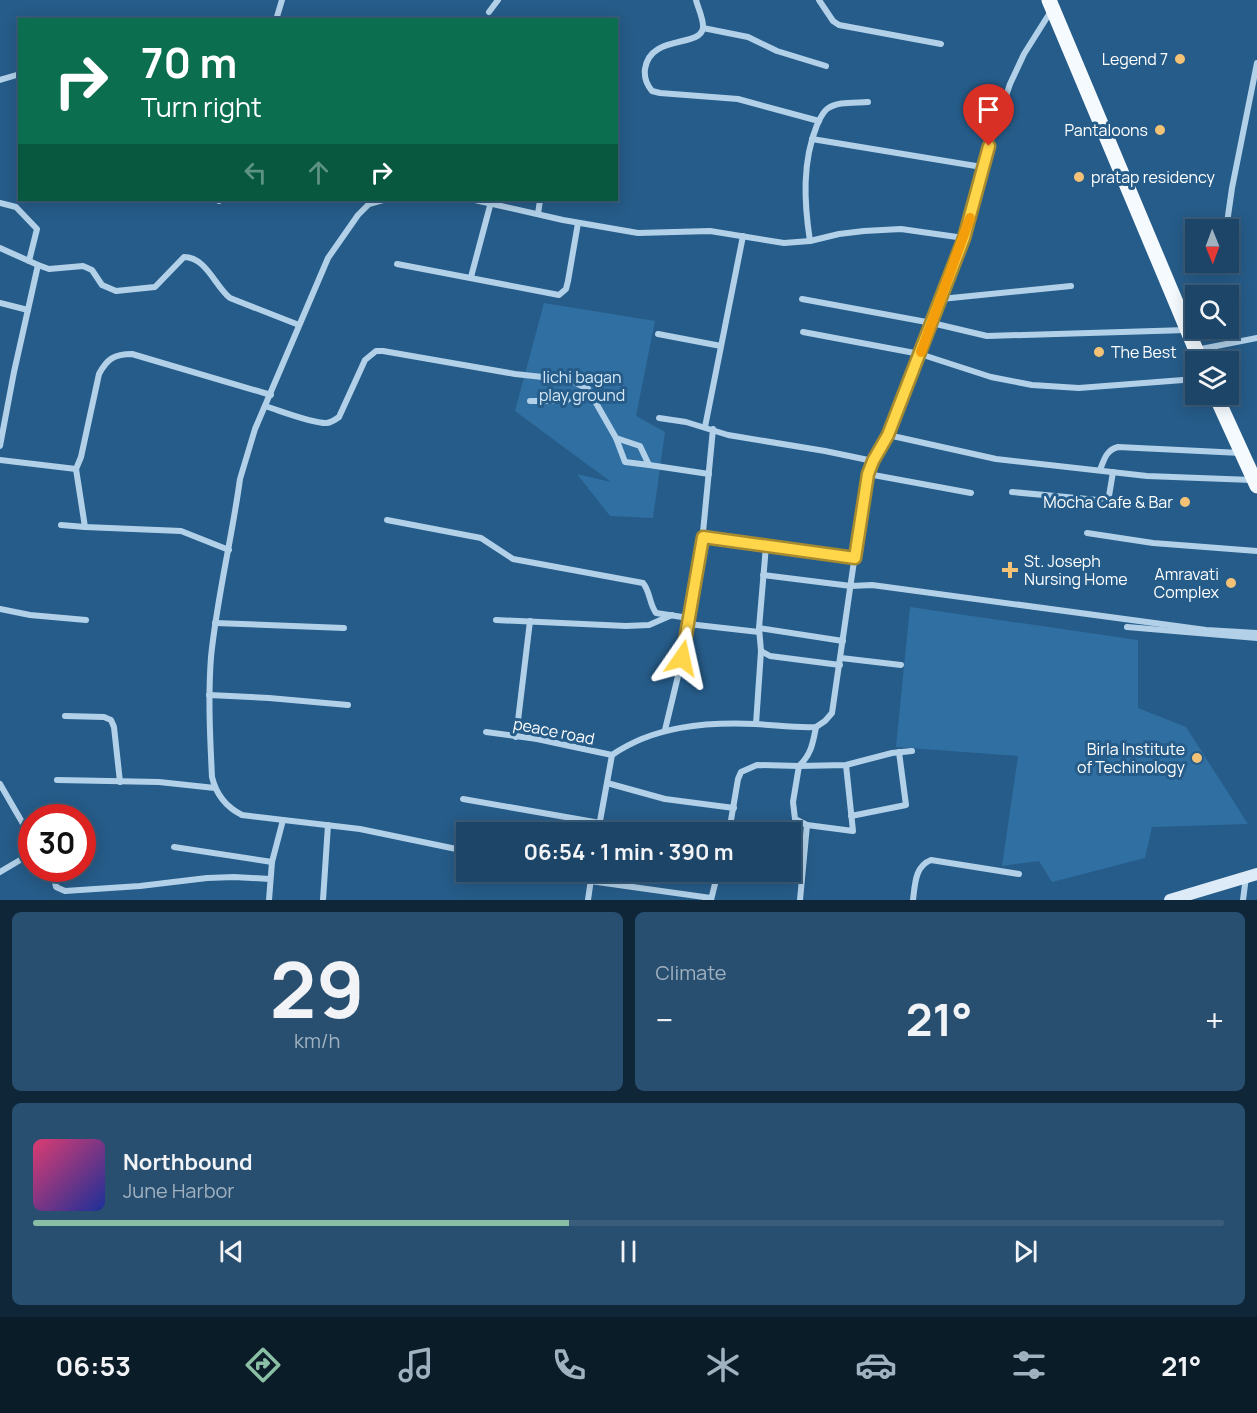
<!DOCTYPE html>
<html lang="en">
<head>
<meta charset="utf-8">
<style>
	body { margin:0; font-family:Manrope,sans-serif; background:#294f70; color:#f1f3f6; height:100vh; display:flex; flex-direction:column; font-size:22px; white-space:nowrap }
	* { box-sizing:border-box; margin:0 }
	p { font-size:20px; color:#a0b1c0 }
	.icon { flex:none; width:33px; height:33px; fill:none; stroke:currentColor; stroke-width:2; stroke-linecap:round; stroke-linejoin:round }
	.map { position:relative; height:900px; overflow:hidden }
	.panel { display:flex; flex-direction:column; gap:12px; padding:12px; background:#0f2639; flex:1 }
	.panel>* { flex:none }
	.top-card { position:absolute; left:18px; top:18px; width:600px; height:183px; border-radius:0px; box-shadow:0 3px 15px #0003,0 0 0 2px #3a5d7b; background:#0b6e4f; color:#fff; overflow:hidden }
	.needle { width:39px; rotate:179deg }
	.controls { position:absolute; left:1185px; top:219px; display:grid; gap:12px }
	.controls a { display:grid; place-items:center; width:54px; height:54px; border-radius:0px; background:#1c4567; box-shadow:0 3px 15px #0003,0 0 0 2px #3a5d7b; font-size:30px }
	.speed { position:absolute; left:18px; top:804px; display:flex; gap:12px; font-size:30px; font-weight:700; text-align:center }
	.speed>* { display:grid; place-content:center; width:78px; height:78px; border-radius:50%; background:#1c4567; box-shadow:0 3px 15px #0003,0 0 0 2px #3a5d7b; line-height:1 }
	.speed .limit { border:9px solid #d22; background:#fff; color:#111 }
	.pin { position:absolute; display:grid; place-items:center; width:51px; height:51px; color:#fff; margin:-62px -26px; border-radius:50% 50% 50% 0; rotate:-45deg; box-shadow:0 0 6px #0007 }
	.pin .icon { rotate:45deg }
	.me { position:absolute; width:66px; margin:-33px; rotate:11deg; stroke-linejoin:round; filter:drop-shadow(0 0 4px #0008) }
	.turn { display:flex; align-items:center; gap:21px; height:126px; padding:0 24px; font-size:27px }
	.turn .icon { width:78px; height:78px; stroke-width:2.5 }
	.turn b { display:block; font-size:42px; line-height:51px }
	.lanes { display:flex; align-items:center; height:57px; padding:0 24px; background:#0003; justify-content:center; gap:30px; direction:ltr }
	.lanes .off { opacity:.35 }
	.big { font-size:45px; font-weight:700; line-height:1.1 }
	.panel .tile { flex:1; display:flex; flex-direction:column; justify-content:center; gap:9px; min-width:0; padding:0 21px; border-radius:9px; background:#294f70 }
	.panel .dial { align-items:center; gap:0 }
	.dial b { font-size:78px; line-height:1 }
	.song { display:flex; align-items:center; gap:18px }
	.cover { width:72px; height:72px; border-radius:9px; background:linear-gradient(135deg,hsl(340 70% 55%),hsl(230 70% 35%)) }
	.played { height:6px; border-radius:3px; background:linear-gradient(90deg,#8abfa5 45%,#3a5d7b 45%) }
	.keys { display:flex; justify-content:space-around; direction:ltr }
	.heat { display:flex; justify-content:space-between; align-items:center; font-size:33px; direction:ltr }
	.panel .tiles { flex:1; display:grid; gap:12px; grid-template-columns:1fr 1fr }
	.tile:last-child { grid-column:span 2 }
	.trip { position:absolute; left:456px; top:822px; width:345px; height:60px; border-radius:0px; background:#1c4567; box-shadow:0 3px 15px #0003,0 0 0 2px #3a5d7b; font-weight:700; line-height:60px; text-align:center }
	.menu { display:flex; height:96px; justify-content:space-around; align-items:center; background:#0b1c29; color:#a0b1c0 }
	.menu .icon { width:42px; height:42px }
	.menu .on { color:#8abfa5 }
	.menu b { font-size:27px; color:#f1f3f6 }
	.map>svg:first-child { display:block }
	.green { fill:#306fa1 }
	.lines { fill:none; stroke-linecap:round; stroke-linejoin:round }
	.street { stroke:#b2d1e9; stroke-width:6 }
	.secondary { stroke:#ddebf8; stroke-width:12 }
	.primary { stroke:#f5fafe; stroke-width:15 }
	.route-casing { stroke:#a68a30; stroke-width:15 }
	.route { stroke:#ffd54a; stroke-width:10 }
	.slow { stroke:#f59e0b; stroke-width:10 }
	.poi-dot { fill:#f3c277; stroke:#265c89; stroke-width:2 }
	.labels { text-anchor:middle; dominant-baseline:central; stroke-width:6; stroke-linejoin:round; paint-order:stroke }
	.poi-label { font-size:16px; fill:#fff; stroke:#265c89; text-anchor:end }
	.park-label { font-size:16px; fill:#d6e9f7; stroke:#265c89 }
	.street-label { font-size:16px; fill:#fff; stroke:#265c89 }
</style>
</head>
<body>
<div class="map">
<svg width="1257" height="900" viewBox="0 0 1257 900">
	<rect width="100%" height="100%" fill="#265c89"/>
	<g class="green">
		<polygon points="544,303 655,321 636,416 665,432 653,518 610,516 577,474 611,482 515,411"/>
		<polygon points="910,607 1138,640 1138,708 1186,727 1248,824 1152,827 1145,858 1052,882 1039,861 1002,866 1018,756 896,747"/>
	</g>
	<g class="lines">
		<g class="street">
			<path d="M 696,0 C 698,8 704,20 703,28 C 700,48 650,34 645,69 C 644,77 646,84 652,91 L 660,93 L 738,99 L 819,121"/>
			<polyline points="819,0 833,21 839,25 941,44"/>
			<polyline points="489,12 498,0"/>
			<polyline points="276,20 282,0"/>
			<polyline points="703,28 748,37 777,51 826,66"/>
			<polyline points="0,80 20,74"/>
			<polyline points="812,139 982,167"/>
			<path d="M 383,200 L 369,204 L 358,215 L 328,258 L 255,429 L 240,479 C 232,538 217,597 211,657 C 208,697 210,737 212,777 C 216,794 226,807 242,815 L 360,829 L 466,851"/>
			<polyline points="475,200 563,220 638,233 710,231 784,243 810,241 839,234 864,231 901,229 964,238"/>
			<polyline points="219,201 219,200"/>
			<polyline points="0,203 16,207 37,229 29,261"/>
			<polyline points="538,214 540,200"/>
			<polyline points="1226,230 1232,188 1257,63"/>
			<path d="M 810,241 C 804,202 802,162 817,125 C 820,119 822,113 827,109 C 837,101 855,103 868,102"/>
			<path d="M 0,248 L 38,265 L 49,269 L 83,266 L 92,270 L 102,285 L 116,291 L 155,287 L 184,257 C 206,257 215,286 230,298 L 299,325"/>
			<polyline points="397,264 559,295 566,289 568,281 578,223"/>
			<polyline points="471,277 491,202"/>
			<polyline points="802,299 932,323 987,336 1187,330"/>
			<polyline points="941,299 1071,286"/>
			<polyline points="0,303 28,310"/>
			<polyline points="803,332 920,354 991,377 1032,385 1079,388 1196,379"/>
			<polyline points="658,334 721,346"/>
			<polyline points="1196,350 1257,338"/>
			<polyline points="530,401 565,401 588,389"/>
			<path d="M 265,406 C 281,411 311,423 326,423 C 331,423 335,420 339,417 L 365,360 L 376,351 L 383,351 L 515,374 L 570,380 L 588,389 L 616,438 L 640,446 L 649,465 L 709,474"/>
			<polyline points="659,418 686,422 728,435 825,451 873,461"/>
			<polyline points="705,427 743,236"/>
			<polyline points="888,435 996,459 1147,476 1252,480"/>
			<polyline points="616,438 625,462 649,465"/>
			<polyline points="0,446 14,372 38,265"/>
			<path d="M 0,460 L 76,469 L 81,457 L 99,374 C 107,359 114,354 132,354 L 271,395"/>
			<polyline points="76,469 85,527 181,531 229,550"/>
			<path d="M 1100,470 C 1104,460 1106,450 1118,447 L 1241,453"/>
			<polyline points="868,474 971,493"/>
			<polyline points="1012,492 1098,500 1109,496 1113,472"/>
			<path d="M 387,520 L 481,538 L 513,559 L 643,583 C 650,591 649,603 656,613 L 689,618"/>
			<polyline points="61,525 85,527"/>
			<polyline points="1087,533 1153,543 1257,551"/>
			<polyline points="703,537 855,558"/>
			<polyline points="766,546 759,628 761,651 770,656 840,665"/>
			<polyline points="763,575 851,586 872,585 1206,630 1257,633"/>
			<polyline points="0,609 30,615 86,620"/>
			<polyline points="496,620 626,626 649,625 672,615"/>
			<polyline points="215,623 344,628"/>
			<polyline points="688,624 759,632"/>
			<polyline points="1127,627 1257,638"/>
			<polyline points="759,628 843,641"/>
			<polyline points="841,658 901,665"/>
			<polyline points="209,695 269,698 348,705"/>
			<polyline points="65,716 104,717 111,720 114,727 120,782"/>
			<polyline points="756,724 761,651"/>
			<polyline points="665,730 678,676 701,553 713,429"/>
			<polyline points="486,732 537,739 612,755 598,832"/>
			<polyline points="516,737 530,621"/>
			<path d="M 612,755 C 654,726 705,722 755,724 C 776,725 795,728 816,727 L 825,721 L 832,713 L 862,506 C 868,475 872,462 888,435 L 964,238 L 982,167 L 1010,84 L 1024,54 L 1051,11"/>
			<polyline points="846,765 853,831 807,825 795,819 793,802 799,766 846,765 892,753 912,751"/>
			<polyline points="57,780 159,782 215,788"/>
			<polyline points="607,783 665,799 734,808"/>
			<polyline points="0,784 22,822 32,833"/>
			<polyline points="463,799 600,823"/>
			<polyline points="851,816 906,805 899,752"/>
			<path d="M 729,832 L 738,779 L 741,772 L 757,765 L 799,766 C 811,755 813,743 816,727"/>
			<polyline points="174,847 272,862"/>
			<polyline points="52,868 56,887 65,891 140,886 207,878 234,877 270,879"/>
			<polyline points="0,872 32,853"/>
			<polyline points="590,881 711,898"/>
			<polyline points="269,900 272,862 283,820"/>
			<polyline points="323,900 328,825"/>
			<polyline points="588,900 592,872"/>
			<polyline points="711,900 718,872"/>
			<polyline points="800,900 807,825"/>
			<path d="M 913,900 C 915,884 915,866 931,860 L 1019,874"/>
			<polyline points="1243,900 1246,877"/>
		</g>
		<polyline class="secondary" points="1170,900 1257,874"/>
		<g class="primary">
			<polyline points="1049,0 1201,362"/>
			<polyline points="1215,394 1257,486"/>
		</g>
	</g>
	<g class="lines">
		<defs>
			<polyline id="route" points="682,658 703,537 855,558 868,474 873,461 888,435 964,238 989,146"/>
		</defs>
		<use href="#route" class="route-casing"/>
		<use href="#route" class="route"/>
		<polyline class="slow" points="921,352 970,218"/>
	</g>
	<g class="poi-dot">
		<circle cx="1180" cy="59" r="6"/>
		<circle cx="1160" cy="130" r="6"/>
		<circle cx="1079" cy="177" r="6"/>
		<circle cx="1099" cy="352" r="6"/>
		<circle cx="1185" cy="502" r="6"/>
		<path d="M1007 561h6v6h6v6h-6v6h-6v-6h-6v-6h6z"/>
		<circle cx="1231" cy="583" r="6"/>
		<circle cx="1197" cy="758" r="6"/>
	</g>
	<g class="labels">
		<g class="poi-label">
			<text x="1168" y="59">Legend 7</text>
			<text x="1148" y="130">Pantaloons</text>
			<text x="1091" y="177" text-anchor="start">pratap residency</text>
			<text x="1111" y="352" text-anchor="start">The Best</text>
			<text x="1173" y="502">Mocha Cafe &amp; Bar</text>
			<text x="1024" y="561" text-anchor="start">St. Joseph<tspan x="1024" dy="18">Nursing Home</tspan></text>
			<text x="1219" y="574">Amravati<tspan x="1219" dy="18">Complex</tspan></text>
			<text x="1185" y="749">Birla Institute<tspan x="1185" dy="18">of Techinology</tspan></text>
		</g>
		<g class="park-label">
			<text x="582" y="377">lichi bagan<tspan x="582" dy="18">play ground</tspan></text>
		</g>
		<g class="street-label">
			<text transform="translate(554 731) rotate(11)">peace road</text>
		</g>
	</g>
</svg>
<div class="controls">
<a><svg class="needle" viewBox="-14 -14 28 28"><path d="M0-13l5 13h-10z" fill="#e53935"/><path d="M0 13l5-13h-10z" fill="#a0b1c0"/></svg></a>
<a><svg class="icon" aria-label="search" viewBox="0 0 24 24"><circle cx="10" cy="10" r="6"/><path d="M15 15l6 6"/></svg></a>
<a><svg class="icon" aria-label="layers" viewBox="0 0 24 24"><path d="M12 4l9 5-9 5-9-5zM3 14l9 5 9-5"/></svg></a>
</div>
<div class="speed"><div class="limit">30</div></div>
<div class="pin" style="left:989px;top:146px;background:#d93025"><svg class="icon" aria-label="arrive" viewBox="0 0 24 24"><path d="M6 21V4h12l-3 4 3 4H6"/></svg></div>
<svg class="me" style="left:682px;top:658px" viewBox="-20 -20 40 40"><path d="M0-17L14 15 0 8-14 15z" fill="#ffd54a" stroke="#fff" stroke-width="4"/></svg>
<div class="trip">06:54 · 1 min · 390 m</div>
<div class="top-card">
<div class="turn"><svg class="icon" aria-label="right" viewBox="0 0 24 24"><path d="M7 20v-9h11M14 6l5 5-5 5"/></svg><div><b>70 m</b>Turn right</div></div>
<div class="lanes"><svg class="icon off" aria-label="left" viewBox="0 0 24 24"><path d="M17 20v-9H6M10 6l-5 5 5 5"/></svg><svg class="icon off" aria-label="ahead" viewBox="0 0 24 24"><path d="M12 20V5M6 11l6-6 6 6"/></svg><svg class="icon" aria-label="right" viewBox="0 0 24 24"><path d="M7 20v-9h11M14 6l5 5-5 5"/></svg></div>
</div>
</div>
<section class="panel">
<div class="tiles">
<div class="tile dial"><b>29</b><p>km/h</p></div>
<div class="tile"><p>Climate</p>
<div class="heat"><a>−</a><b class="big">21°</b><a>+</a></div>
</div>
<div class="tile">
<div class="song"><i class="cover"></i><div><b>Northbound</b><p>June Harbor</p></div></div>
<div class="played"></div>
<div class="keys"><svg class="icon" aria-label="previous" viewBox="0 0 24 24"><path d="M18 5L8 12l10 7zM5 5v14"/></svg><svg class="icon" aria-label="pause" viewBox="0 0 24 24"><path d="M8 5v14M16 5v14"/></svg><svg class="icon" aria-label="next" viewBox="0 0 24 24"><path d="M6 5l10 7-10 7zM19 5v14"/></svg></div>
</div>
</div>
</section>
<nav class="menu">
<b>06:53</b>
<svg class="icon on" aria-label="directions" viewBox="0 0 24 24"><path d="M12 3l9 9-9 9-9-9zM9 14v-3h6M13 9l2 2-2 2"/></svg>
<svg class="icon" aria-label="music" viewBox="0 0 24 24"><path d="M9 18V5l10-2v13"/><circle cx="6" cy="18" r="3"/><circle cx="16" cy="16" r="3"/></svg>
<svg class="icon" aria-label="phone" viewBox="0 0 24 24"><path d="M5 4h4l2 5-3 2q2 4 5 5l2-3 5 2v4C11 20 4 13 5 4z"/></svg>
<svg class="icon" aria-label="climate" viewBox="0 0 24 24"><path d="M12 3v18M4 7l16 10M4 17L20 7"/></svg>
<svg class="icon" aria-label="car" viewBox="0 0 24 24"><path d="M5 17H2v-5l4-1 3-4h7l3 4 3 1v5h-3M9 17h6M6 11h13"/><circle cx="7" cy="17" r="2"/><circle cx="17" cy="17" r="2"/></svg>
<svg class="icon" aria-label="filters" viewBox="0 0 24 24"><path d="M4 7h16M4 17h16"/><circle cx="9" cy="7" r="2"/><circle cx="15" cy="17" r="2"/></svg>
<b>21°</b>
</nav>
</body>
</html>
